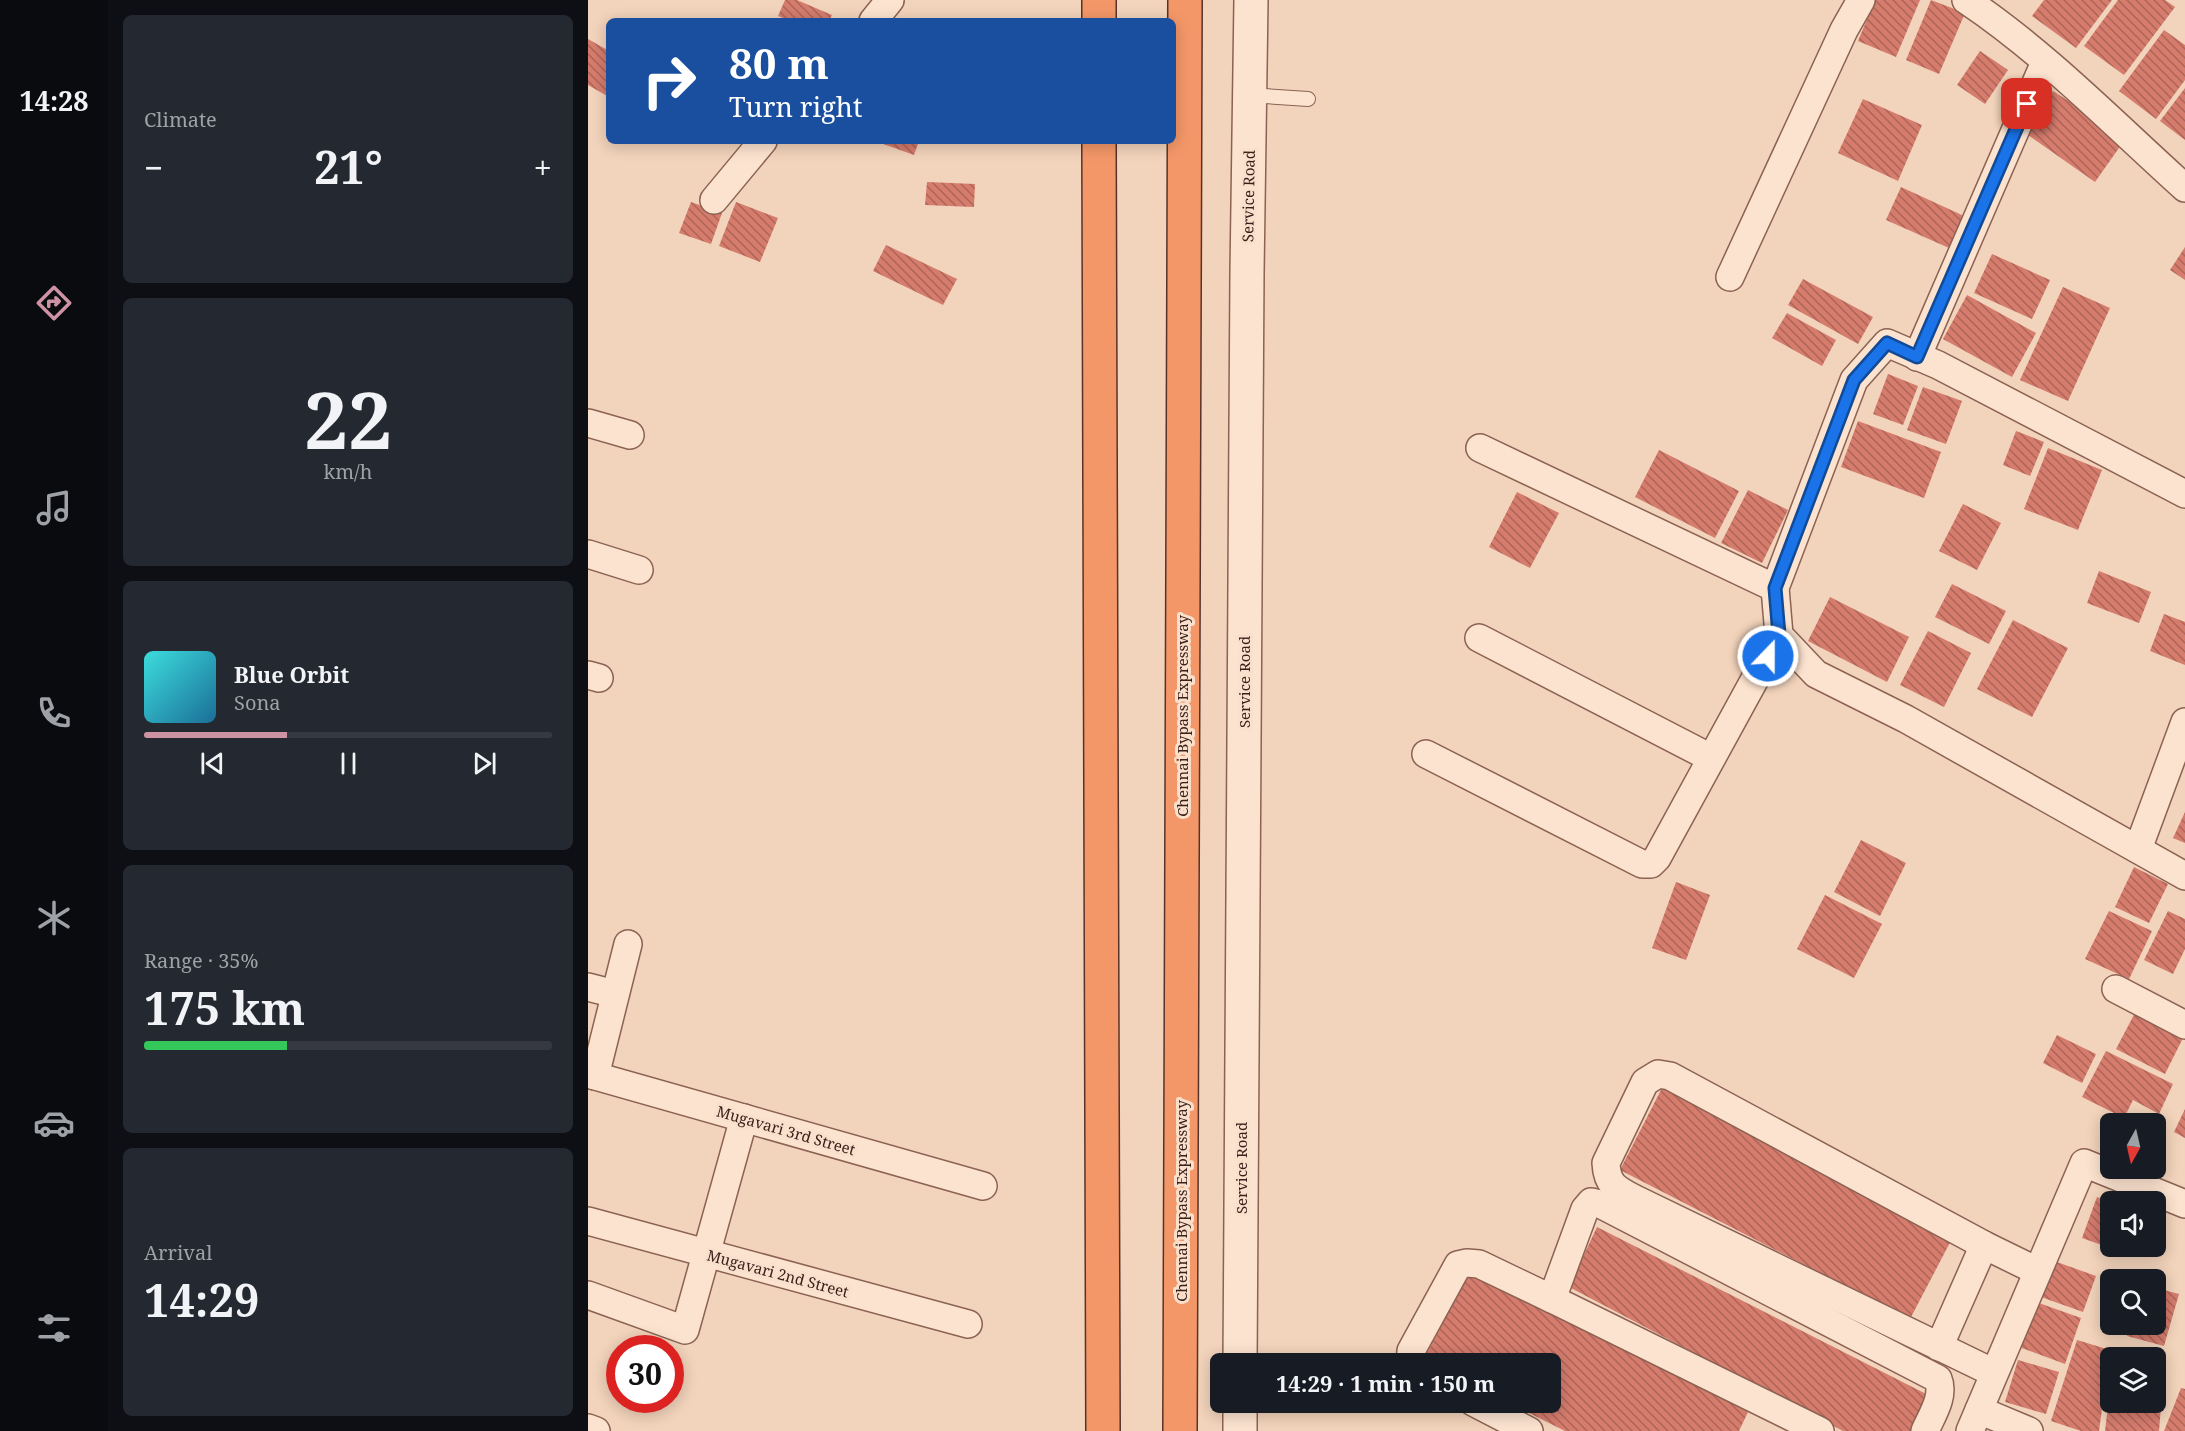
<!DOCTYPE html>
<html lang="en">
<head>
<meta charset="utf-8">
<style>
	body { margin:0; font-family:"Noto Serif",serif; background:#242831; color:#f1f3f6; height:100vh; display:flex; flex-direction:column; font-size:22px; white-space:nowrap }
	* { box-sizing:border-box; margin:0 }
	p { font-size:20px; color:#9ea1a6 }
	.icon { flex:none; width:33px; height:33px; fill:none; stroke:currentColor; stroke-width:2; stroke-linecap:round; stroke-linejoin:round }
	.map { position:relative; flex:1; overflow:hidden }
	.drawer { display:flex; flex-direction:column; gap:15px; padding:15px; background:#0d0f14; width:480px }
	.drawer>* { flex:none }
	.guide { position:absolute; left:18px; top:18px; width:570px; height:126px; border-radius:9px; box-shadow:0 3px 15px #0003; background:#1a4fa0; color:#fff; overflow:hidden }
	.needle { width:39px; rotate:188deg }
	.fabs { position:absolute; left:1512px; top:1113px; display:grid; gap:12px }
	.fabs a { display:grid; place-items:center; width:66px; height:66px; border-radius:9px; background:#171b24; box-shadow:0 3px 15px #0003; font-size:30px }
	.speed { position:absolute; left:18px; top:1335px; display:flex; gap:12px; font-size:30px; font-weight:700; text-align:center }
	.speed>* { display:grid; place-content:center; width:78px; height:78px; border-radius:50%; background:#171b24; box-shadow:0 3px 15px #0003; line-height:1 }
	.speed .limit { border:9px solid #d22; background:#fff; color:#111 }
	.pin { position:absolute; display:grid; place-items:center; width:51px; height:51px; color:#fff; margin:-26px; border-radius:12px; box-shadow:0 3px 9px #0006 }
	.me { position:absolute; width:66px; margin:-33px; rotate:22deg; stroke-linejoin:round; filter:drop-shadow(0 0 4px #0008) }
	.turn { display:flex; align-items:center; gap:21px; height:126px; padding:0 24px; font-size:27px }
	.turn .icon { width:78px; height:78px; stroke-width:2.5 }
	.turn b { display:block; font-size:42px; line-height:51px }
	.big { font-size:45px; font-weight:700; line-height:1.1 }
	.drawer .tile { flex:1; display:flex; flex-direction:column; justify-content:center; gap:9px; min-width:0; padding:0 21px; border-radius:9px; background:#242831 }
	.drawer .dial { align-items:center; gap:0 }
	.dial b { font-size:78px; line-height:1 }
	.song { display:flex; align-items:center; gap:18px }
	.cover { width:72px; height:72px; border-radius:9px; background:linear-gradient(135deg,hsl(180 70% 55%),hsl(200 70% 35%)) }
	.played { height:6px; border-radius:3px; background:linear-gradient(90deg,#cd93a5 35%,#363941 35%) }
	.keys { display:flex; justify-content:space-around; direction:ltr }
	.heat { display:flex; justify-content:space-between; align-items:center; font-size:33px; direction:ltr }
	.charge { height:9px; border-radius:4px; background:linear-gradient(90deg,#34c759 35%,#363941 0) }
	.trip { position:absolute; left:622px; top:1353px; width:351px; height:60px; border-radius:9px; background:#171b24; box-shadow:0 3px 15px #0003; font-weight:700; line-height:60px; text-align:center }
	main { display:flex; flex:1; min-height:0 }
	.menu { display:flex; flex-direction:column; width:108px; justify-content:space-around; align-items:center; background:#090b0e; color:#9ea1a6 }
	.menu .icon { width:42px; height:42px }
	.menu .on { color:#cd93a5 }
	.menu b { font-size:27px; color:#f1f3f6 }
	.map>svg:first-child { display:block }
	.building { fill:url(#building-back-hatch) }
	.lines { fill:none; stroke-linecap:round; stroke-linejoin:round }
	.service-casing { stroke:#8b6253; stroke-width:16 }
	.minor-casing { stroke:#8b6253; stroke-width:30 }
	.tertiary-casing { stroke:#8b6253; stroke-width:36 }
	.trunk-casing { stroke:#583229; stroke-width:36 }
	.service { stroke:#fce3cf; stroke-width:14 }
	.minor { stroke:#fce3cf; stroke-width:27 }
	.tertiary { stroke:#fce3cf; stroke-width:33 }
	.trunk { stroke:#f49768; stroke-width:33 }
	.route-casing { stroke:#114b97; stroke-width:15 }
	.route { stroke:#1a73e8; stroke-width:10 }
	.labels { text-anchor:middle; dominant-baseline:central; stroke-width:6; stroke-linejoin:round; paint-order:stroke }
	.street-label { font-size:15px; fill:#39201a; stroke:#f9e0cc }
</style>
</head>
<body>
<main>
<nav class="menu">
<b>14:28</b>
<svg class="icon on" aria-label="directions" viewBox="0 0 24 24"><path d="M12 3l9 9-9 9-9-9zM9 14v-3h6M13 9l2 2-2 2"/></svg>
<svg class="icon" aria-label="music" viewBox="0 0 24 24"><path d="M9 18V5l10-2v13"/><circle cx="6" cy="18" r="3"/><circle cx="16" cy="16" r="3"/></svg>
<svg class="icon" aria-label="phone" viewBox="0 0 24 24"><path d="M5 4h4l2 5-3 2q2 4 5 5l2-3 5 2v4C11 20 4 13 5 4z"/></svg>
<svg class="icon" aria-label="climate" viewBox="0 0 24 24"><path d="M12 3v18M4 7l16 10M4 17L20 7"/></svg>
<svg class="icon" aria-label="car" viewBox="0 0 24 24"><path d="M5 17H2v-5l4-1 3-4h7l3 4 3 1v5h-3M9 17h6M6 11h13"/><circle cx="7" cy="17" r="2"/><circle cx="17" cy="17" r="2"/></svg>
<svg class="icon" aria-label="filters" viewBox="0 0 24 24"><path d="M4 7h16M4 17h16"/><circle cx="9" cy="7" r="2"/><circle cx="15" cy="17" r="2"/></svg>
</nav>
<section class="drawer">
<div class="tile"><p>Climate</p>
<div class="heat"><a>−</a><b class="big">21°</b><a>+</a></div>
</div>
<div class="tile dial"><b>22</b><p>km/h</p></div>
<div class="tile">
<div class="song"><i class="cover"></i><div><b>Blue Orbit</b><p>Sona</p></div></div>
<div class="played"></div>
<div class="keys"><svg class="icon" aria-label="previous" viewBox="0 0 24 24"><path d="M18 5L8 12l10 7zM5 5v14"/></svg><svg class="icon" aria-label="pause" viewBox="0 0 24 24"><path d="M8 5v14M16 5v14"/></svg><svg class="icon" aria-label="next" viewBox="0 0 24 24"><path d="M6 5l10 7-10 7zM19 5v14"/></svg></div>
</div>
<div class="tile"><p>Range · 35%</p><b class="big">175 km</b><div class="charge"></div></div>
<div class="tile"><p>Arrival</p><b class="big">14:29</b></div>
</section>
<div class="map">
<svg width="1597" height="1431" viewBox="0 0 1597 1431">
	<defs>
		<pattern id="building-back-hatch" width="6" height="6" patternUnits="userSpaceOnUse" patternTransform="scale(1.5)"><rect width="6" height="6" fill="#d57c6d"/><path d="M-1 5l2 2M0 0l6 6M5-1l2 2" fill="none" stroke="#ae6559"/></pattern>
	</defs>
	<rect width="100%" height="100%" fill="#f2d3bb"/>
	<g class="building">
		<polygon points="197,0 209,0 244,15 241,21 202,21 190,16"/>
		<polygon points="1287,0 1332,0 1308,57 1270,41"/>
		<polygon points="1343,0 1377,13 1351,74 1318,60"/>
		<polygon points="1456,0 1524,0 1488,48 1444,16"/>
		<polygon points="1530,0 1577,0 1587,7 1536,75 1496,46"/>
		<polygon points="1576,30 1597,45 1597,80 1568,119 1531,91"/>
		<polygon points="0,39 21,51 21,97 0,85"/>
		<polygon points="1392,51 1420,70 1397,104 1369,85"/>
		<polygon points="1597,88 1597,140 1572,121"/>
		<polygon points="1465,91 1538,138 1507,182 1436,132"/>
		<polygon points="1275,99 1334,125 1310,181 1250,153"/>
		<polygon points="287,141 331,141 326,155"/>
		<polygon points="339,182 387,184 386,207 337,205"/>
		<polygon points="1313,187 1376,216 1361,248 1298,220"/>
		<polygon points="103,202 134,213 123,244 91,233"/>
		<polygon points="148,202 190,218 172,262 131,246"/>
		<polygon points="298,245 369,279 355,305 285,271"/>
		<polygon points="1597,247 1597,280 1582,270"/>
		<polygon points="1404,254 1462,280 1444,319 1386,293"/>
		<polygon points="1215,279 1285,317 1270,344 1200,305"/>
		<polygon points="1475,287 1522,308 1480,401 1432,380"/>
		<polygon points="1379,295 1448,333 1424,377 1355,339"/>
		<polygon points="1199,313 1248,340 1234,366 1184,338"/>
		<polygon points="1300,374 1330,386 1315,425 1285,414"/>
		<polygon points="1335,387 1374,401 1358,444 1319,430"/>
		<polygon points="1270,421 1353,452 1336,498 1253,467"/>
		<polygon points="1428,431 1456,442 1442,476 1415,465"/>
		<polygon points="1460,448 1514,470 1490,530 1436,509"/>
		<polygon points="1071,450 1151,491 1127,538 1047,497"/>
		<polygon points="1160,490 1200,510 1174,563 1133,543"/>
		<polygon points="929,492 971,513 942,568 901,547"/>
		<polygon points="1375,504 1413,523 1389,570 1351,551"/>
		<polygon points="1511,571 1563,592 1551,623 1499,603"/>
		<polygon points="1364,584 1418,611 1401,644 1347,617"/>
		<polygon points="1242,597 1321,637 1299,682 1220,641"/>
		<polygon points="1576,614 1597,622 1597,665 1562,651"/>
		<polygon points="1425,620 1480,648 1444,717 1389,689"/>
		<polygon points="1340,631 1383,653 1356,707 1312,685"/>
		<polygon points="1597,812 1597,843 1585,838"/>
		<polygon points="1273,840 1318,863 1292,916 1246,892"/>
		<polygon points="1546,867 1580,884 1561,923 1527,907"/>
		<polygon points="1088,882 1122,895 1098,960 1064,948"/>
		<polygon points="1237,895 1294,924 1266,978 1209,949"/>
		<polygon points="1521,911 1564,931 1541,979 1497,959"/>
		<polygon points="1580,911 1597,919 1597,949 1585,974 1556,960"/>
		<polygon points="1549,1009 1597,1034 1577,1074 1528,1049"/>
		<polygon points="1469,1035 1508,1054 1494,1083 1455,1063"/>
		<polygon points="1518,1051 1585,1084 1571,1114 1545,1100 1536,1118 1494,1097"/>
		<polygon points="1076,1084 1367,1233 1322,1319 1032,1170"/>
		<polygon points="1597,1109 1597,1138 1586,1132"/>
		<polygon points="1509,1197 1522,1202 1522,1246 1538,1246 1536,1253 1494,1238"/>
		<polygon points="1009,1227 1344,1397 1324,1431 1255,1431 981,1287"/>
		<polygon points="1466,1261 1508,1276 1495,1312 1453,1297"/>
		<polygon points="883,1269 1160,1412 1151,1431 977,1431 919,1402 963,1402 963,1364 840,1364 835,1361"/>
		<polygon points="1568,1288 1591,1294 1576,1346 1539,1336 1542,1324 1568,1324"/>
		<polygon points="1448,1302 1493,1318 1477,1364 1431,1347"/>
		<polygon points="1489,1340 1522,1350 1511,1431 1493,1431 1463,1421"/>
		<polygon points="1568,1358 1577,1359 1571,1431 1517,1431 1521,1397 1522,1402 1568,1402"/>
		<polygon points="1430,1360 1471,1372 1458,1414 1417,1402"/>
		<polygon points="1593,1388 1597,1389 1597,1431 1576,1431"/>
	</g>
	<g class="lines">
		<defs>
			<polyline id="service" points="661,95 720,99"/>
			<g id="minor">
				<path d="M 1378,0 C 1456,52 1527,125 1597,188"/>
				<polyline points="285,21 302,0"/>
				<polyline points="126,200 175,141"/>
				<polyline points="1142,277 1256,30 1273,0"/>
				<polyline points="1329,357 1457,62"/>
				<polyline points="0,423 42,435"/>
				<polyline points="892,448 1187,588"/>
				<polyline points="1597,494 1350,365 1299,343 1266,380 1187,588 1191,635 1228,674 1318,719 1597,876"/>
				<polyline points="0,554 51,570"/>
				<polyline points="891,638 1123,758"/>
				<polyline points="0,675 11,678"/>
				<polyline points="838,754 1054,864 1063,864 1069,858 1191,635"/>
				<polyline points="1550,849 1597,722"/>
				<polyline points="0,987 27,994"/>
				<polyline points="1528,989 1597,1025"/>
				<polyline points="0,1074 395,1186"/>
				<polyline points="7,1076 40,944"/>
				<polyline points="0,1221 380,1324"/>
				<polyline points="0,1295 97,1330 156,1118"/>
				<polyline points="964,1299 1232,1431"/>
				<polyline points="1351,1347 1396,1245"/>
				<path d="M 822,1364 L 823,1351 L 870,1265 L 879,1263 L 891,1264 L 964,1299 L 997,1209 L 1003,1202 L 1012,1204 L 1350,1379 C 1357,1396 1344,1415 1337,1431"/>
				<path d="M 1406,1373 L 1047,1199 C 1028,1189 1019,1185 1018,1163 L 1057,1082 L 1070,1074 L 1082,1076 L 1396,1245 L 1449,1271"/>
				<polyline points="885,1402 941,1431"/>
				<polyline points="1391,1410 1441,1431"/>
				<polyline points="0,1428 8,1431"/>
				<polyline points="1382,1431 1496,1163 1597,1204"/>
			</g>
			<g id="tertiary">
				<polyline points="652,1364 659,273 663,0"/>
				<polyline points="652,1431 652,1402"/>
			</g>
			<g id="trunk">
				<polyline points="511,0 511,21"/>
				<polyline points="511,141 515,1431"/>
				<polyline points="592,1431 597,0"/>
			</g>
		</defs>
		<use href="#service" class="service-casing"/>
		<use href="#minor" class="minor-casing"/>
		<use href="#tertiary" class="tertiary-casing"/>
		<use href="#trunk" class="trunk-casing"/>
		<use href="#service" class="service"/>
		<use href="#minor" class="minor"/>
		<use href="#tertiary" class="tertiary"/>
		<use href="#trunk" class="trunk"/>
	</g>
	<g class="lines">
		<defs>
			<polyline id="route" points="1180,656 1191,635 1187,588 1195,567 1266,380 1299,343 1329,357 1439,104"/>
		</defs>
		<use href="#route" class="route-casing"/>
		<use href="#route" class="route"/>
	</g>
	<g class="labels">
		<g class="street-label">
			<text transform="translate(660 196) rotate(-89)">Service Road</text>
			<text transform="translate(656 682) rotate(-90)">Service Road</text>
			<text transform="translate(594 716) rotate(-90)">Chennai Bypass Expressway</text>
			<text transform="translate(198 1130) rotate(16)">Mugavari 3rd Street</text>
			<text transform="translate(653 1168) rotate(-90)">Service Road</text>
			<text transform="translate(593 1201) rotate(-90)">Chennai Bypass Expressway</text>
			<text transform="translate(190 1273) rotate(15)">Mugavari 2nd Street</text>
		</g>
	</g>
</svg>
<div class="fabs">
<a><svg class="needle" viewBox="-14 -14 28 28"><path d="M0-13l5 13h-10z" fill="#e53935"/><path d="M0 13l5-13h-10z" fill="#9ea1a6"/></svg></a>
<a><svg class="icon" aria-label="sound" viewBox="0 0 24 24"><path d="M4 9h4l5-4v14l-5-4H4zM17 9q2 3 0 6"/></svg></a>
<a><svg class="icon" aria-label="search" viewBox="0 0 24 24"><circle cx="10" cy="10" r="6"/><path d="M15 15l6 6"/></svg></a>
<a><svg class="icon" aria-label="layers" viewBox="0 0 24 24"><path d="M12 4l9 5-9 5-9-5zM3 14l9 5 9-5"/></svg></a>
</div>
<div class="speed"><div class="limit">30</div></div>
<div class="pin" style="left:1439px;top:104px;background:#d93025"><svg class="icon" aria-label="arrive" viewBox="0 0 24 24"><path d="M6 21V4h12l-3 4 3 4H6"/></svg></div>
<svg class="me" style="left:1180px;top:656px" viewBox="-20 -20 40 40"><circle r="17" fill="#1a73e8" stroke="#fff" stroke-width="3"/><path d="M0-11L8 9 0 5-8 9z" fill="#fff"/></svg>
<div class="trip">14:29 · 1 min · 150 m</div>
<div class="guide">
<div class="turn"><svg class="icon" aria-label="right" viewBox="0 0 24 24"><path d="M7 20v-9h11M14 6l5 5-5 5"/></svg><div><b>80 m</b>Turn right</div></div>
</div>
</div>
</main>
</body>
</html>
